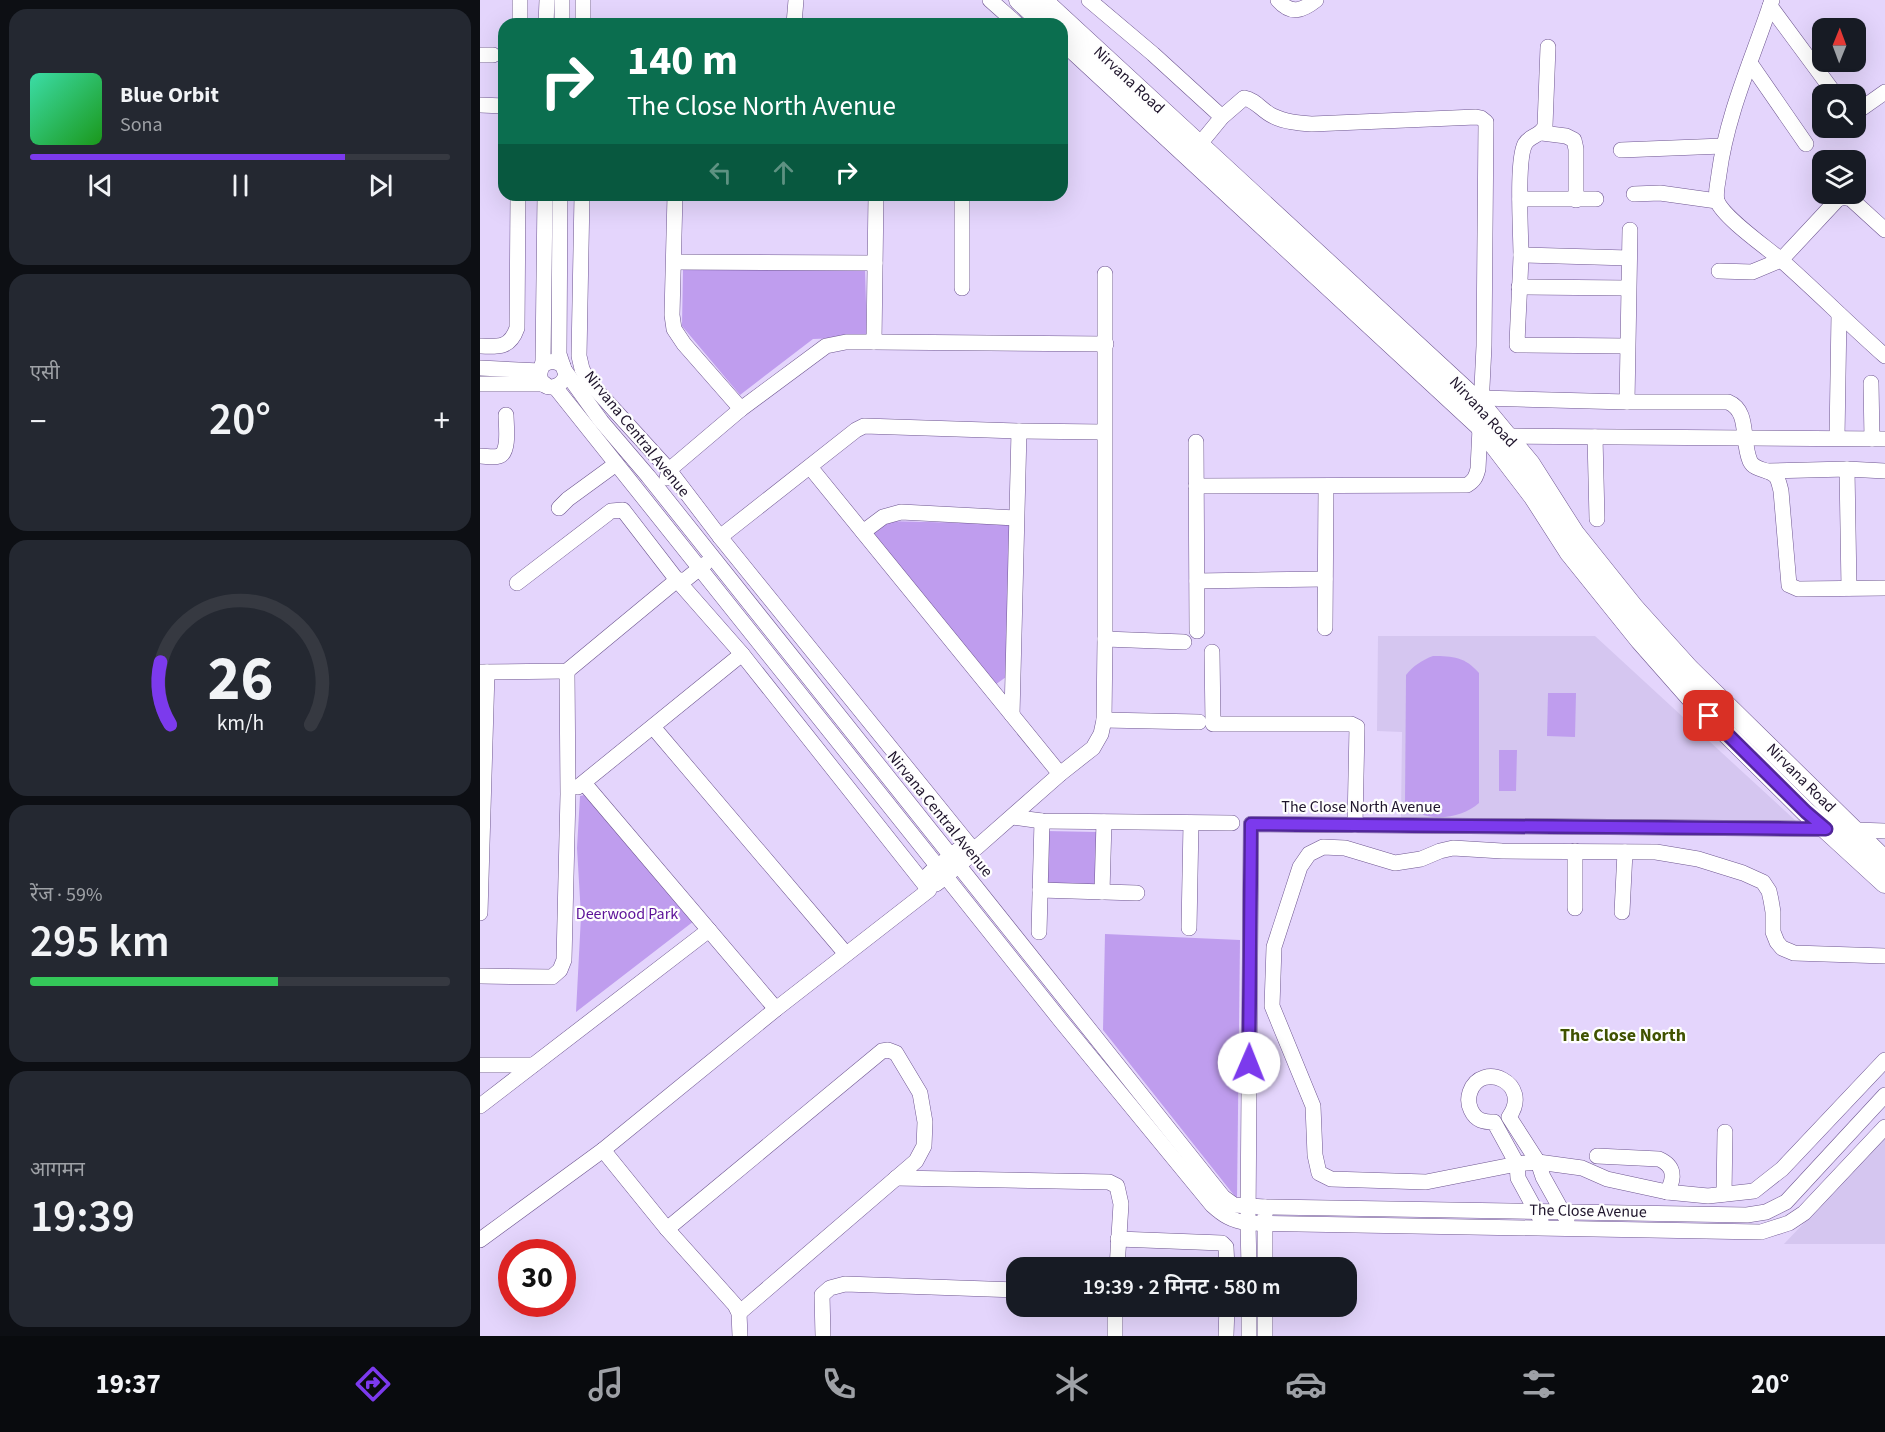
<!DOCTYPE html>
<html lang="hi">
<head>
<meta charset="utf-8">
<style>
	body { margin:0; font-family:"Source Sans 3","Noto Sans Devanagari",sans-serif; background:#242831; color:#f1f3f6; height:100vh; display:flex; flex-direction:column; font-size:22px; white-space:nowrap }
	* { box-sizing:border-box; margin:0 }
	p { font-size:20px; color:#9ea1a6 }
	.icon { flex:none; width:33px; height:33px; fill:none; stroke:currentColor; stroke-width:2; stroke-linecap:round; stroke-linejoin:round }
	.map { position:relative; flex:1; overflow:hidden }
	.side { display:flex; flex-direction:column; gap:9px; padding:9px; background:#0d0f14; width:480px }
	.side>* { flex:none }
	.guide { position:absolute; left:18px; top:18px; width:570px; height:183px; border-radius:18px; box-shadow:0 6px 24px #0002; background:#0b6e4f; color:#fff; overflow:hidden }
	.needle { width:39px; rotate:1deg }
	.buttons { position:absolute; left:1332px; top:18px; display:grid; gap:12px }
	.buttons a { display:grid; place-items:center; width:54px; height:54px; border-radius:12px; background:#171b24; box-shadow:0 6px 24px #0002; font-size:30px }
	.speed { position:absolute; left:18px; top:1239px; display:flex; gap:12px; font-size:30px; font-weight:700; text-align:center }
	.speed>* { display:grid; place-content:center; width:78px; height:78px; border-radius:50%; background:#171b24; box-shadow:0 6px 24px #0002; line-height:1 }
	.speed .limit { border:9px solid #d22; background:#fff; color:#111 }
	.pin { position:absolute; display:grid; place-items:center; width:51px; height:51px; color:#fff; margin:-26px; border-radius:12px; box-shadow:0 3px 9px #0006 }
	.me { position:absolute; width:66px; margin:-33px; rotate:1deg; stroke-linejoin:round; filter:drop-shadow(0 0 4px #0008) }
	.turn { display:flex; align-items:center; gap:21px; height:126px; padding:0 30px; font-size:27px }
	.turn .icon { width:78px; height:78px; stroke-width:2.5 }
	.turn b { display:block; font-size:42px; line-height:51px }
	.lanes { display:flex; align-items:center; height:57px; padding:0 30px; background:#0003; justify-content:center; gap:30px; direction:ltr }
	.lanes .off { opacity:.35 }
	.big { font-size:45px; font-weight:600; line-height:1.1 }
	.side .card { flex:1; display:flex; flex-direction:column; justify-content:center; gap:9px; min-width:0; padding:0 21px; border-radius:18px; background:#242831 }
	.side .dial { align-items:center; gap:0 }
	.dial svg { height:156px; overflow:visible; fill:none; stroke:#363941; stroke-width:7; stroke-linecap:round; text-anchor:middle }
	.dial text { fill:#f1f3f6; stroke:none }
	.song { display:flex; align-items:center; gap:18px }
	.cover { width:72px; height:72px; border-radius:9px; background:linear-gradient(135deg,hsl(160 70% 55%),hsl(120 70% 35%)) }
	.played { height:6px; border-radius:3px; background:linear-gradient(90deg,#7c3aed 75%,#363941 75%) }
	.keys { display:flex; justify-content:space-around; direction:ltr }
	.heat { display:flex; justify-content:space-between; align-items:center; font-size:33px; direction:ltr }
	.charge { height:9px; border-radius:4px; background:linear-gradient(90deg,#34c759 59%,#363941 0) }
	.trip { position:absolute; left:526px; top:1257px; width:351px; height:60px; border-radius:18px; background:#171b24; box-shadow:0 6px 24px #0002; font-weight:600; line-height:60px; text-align:center }
	.tabs { display:flex; height:96px; justify-content:space-around; align-items:center; background:#090b0e; color:#9ea1a6 }
	.tabs .icon { width:42px; height:42px }
	.tabs .on { color:#7c3aed }
	.tabs b { font-size:27px; color:#f1f3f6 }
	main { display:flex; flex:1; min-height:0 }
	.map>svg:first-child { display:block }
	.built { fill:#d5c6f0 }
	.green { fill:#bf9dee }
	.lines { fill:none; stroke-linecap:round; stroke-linejoin:round }
	.minor-casing { stroke:#6e5690; stroke-width:16 }
	.major-casing { stroke:#6e5690; stroke-width:21 }
	.minor { stroke:#fff; stroke-width:15 }
	.major { stroke:#fff; stroke-width:20 }
	.route-casing { stroke:#51269a; stroke-width:15 }
	.route { stroke:#7c3aed; stroke-width:10 }
	.labels { text-anchor:middle; dominant-baseline:central; stroke-width:4.5; stroke-linejoin:round; paint-order:stroke }
	.street-label { font-size:16px; fill:#1e142b; stroke:#fefefe }
	.park-label { font-size:16px; fill:#5c1198; stroke:#fefefe }
	.neighbourhood-label { font-size:18px; font-weight:bold; fill:#405200; stroke:#fefefe }
</style>
</head>
<body>
<main>
<section class="side">
<div class="card">
<div class="song"><i class="cover"></i><div><b>Blue Orbit</b><p>Sona</p></div></div>
<div class="played"></div>
<div class="keys"><svg class="icon" aria-label="previous" viewBox="0 0 24 24"><path d="M18 5L8 12l10 7zM5 5v14"/></svg><svg class="icon" aria-label="pause" viewBox="0 0 24 24"><path d="M8 5v14M16 5v14"/></svg><svg class="icon" aria-label="next" viewBox="0 0 24 24"><path d="M6 5l10 7-10 7zM19 5v14"/></svg></div>
</div>
<div class="card"><p>एसी</p>
<div class="heat"><a>−</a><b class="big">20°</b><a>+</a></div>
</div>
<div class="card dial"><svg viewBox="0 0 100 80">
<path d="M14 69A42 42 0 1 1 86 69"/>
<path d="M14 69A42 42 0 0 1 9 37" stroke="#7c3aed"/>
<text x="50" y="56" font-size="32" font-weight="700">26</text>
<text x="50" y="72" font-size="11">km/h</text>
</svg></div>
<div class="card"><p>रेंज · 59%</p><b class="big">295 km</b><div class="charge"></div></div>
<div class="card"><p>आगमन</p><b class="big">19:39</b></div>
</section>
<div class="map">
<svg width="1405" height="1336" viewBox="0 0 1405 1336">
	<rect width="100%" height="100%" fill="#e4d5fc"/>
	<g class="built">
		<polygon points="898,636 1115,636 1317,822 921,818 922,732 897,731"/>
		<polygon points="1405,1138 1405,1244 1304,1244"/>
	</g>
	<g class="green">
		<polygon points="203,269 385,270 387,337 333,339 260,395 202,326"/>
		<polygon points="405,521 530,524 526,677 512,687 390,534"/>
		<path d="M 953,656 C 973,656 985,657 999,673 L 999,803 C 980,820 945,823 925,805 L 926,675 C 933,666 942,660 953,656 Z"/>
		<polygon points="1068,693 1096,693 1095,737 1067,736"/>
		<polygon points="1019,750 1037,750 1036,791 1019,791"/>
		<polygon points="108,794 214,921 96,1012 101,916 97,848 100,796"/>
		<polygon points="566,831 617,832 616,885 564,883"/>
		<polygon points="625,934 760,940 757,1199 623,1030"/>
	</g>
	<g class="lines">
		<defs>
			<g id="minor">
				<polyline points="103,0 103,24"/>
				<polyline points="510,0 537,24"/>
				<polyline points="609,0 673,54 742,117"/>
				<path d="M 798,0 C 811,15 822,11 836,0"/>
				<path d="M 1292,0 C 1273,58 1247,113 1239,174 C 1238,183 1235,193 1237,201 C 1244,218 1286,247 1301,260 C 1336,291 1370,325 1405,356"/>
				<polyline points="1290,6 1355,94"/>
				<polyline points="40,24 40,0"/>
				<polyline points="66,24 67,0"/>
				<polyline points="82,24 82,0"/>
				<polyline points="314,24 316,0"/>
				<path d="M 1068,47 L 1065,126 C 1060,137 1050,135 1045,144 C 1036,161 1041,233 1041,256 C 1040,286 1038,315 1037,345 L 1147,346"/>
				<polyline points="0,55 13,55"/>
				<polyline points="1270,63 1326,144"/>
				<polyline points="0,105 24,106"/>
				<polyline points="1376,110 1381,109 1405,92"/>
				<polyline points="1062,133 1086,136 1094,140 1096,149 1096,200"/>
				<polyline points="1141,150 1243,146"/>
				<polyline points="1154,194 1180,193 1237,201"/>
				<polyline points="80,195 79,354 83,366"/>
				<polyline points="102,195 99,356 102,369 109,382 189,470 240,537 491,847 492,854 460,881 456,884 445,885 448,875 452,871 484,845 496,848 580,774 613,748 621,734 624,720 625,639 625,274"/>
				<polyline points="195,195 192,315 194,329 204,344 261,409"/>
				<polyline points="482,195 482,288"/>
				<polyline points="1040,199 1116,199"/>
				<polyline points="1041,255 1149,258"/>
				<polyline points="194,262 395,263"/>
				<polyline points="1239,271 1272,272 1301,260 1357,200 1362,197 1371,199 1405,230"/>
				<polyline points="1039,287 1148,288"/>
				<polyline points="394,342 396,195"/>
				<path d="M 0,346 C 19,347 30,348 37,328 L 38,195"/>
				<path d="M 62,366 C 69,360 76,360 83,366 L 86,375 C 82,388 63,393 60,377 C 59,372 62,367 63,361 L 65,195"/>
				<polyline points="0,368 60,371"/>
				<polyline points="85,371 121,421 168,476 743,1197 754,1205 785,1207 785,1268"/>
				<polyline points="1391,383 1392,439"/>
				<polyline points="0,384 65,384"/>
				<path d="M 75,387 L 581,1021 L 732,1205 C 743,1215 752,1221 768,1223 L 769,1268"/>
				<path d="M 1001,398 L 1147,402 L 1248,402 C 1270,411 1261,440 1270,461 C 1275,472 1291,468 1297,478 C 1299,482 1300,487 1301,491 L 1309,585 L 1318,589 L 1405,588"/>
				<polyline points="1147,402 1150,230"/>
				<polyline points="1028,436 1405,439"/>
				<polyline points="1115,437 1117,519"/>
				<polyline points="1357,438 1359,314"/>
				<polyline points="716,442 717,631"/>
				<path d="M 0,456 C 6,456 14,458 19,456 C 30,453 26,424 26,415"/>
				<polyline points="330,467 580,774"/>
				<polyline points="1367,469 1369,588"/>
				<polyline points="1287,471 1367,469 1405,471"/>
				<polyline points="187,478 189,470 261,409 346,346 366,342 394,342 626,344"/>
				<path d="M 716,486 L 987,485 C 994,481 996,477 998,469 L 1004,346 L 1006,122 L 1001,118 L 996,117 L 832,124 C 819,123 805,122 793,116 C 782,111 776,100 764,98 L 742,117 L 719,145"/>
				<polyline points="79,508 88,499 136,464"/>
				<polyline points="383,532 403,517 421,512 536,518"/>
				<polyline points="240,537 376,430 384,426 539,431 624,432"/>
				<polyline points="717,581 845,579"/>
				<polyline points="845,628 846,487"/>
				<polyline points="625,639 704,642"/>
				<polyline points="732,652 733,724 871,724 877,727 875,825"/>
				<polyline points="0,672 87,671 197,580 205,580 225,564"/>
				<polyline points="532,715 539,431"/>
				<polyline points="624,720 719,722"/>
				<polyline points="173,727 366,954"/>
				<polyline points="104,783 296,1009"/>
				<polyline points="98,787 262,654"/>
				<polyline points="532,817 562,821 752,823"/>
				<polyline points="1405,831 1346,829 771,824 768,1223 1281,1232 1309,1223 1324,1213 1405,1127"/>
				<polyline points="560,890 657,893"/>
				<polyline points="622,892 624,822"/>
				<polyline points="1095,908 1095,851"/>
				<polyline points="1142,912 1145,852"/>
				<polyline points="0,913 7,672"/>
				<polyline points="709,928 711,823"/>
				<polyline points="559,932 562,821"/>
				<polyline points="1405,956 1314,953 1302,948 1297,942 1293,932 1293,912 1291,900 1289,891 1283,882 1263,873 1218,859 1176,852 1022,851 973,848 960,851 941,859 915,863 865,848 843,847 829,854 820,867 794,947 792,1006 833,1106 835,1155 839,1173 851,1179 946,1182 1037,1164 1058,1162 1102,1168 1127,1179 1187,1192 1228,1196 1274,1191 1302,1169 1405,1060"/>
				<polyline points="0,976 72,977 80,970 84,960 88,794 87,671"/>
				<polyline points="0,1065 53,1065"/>
				<polyline points="0,1106 229,930"/>
				<polyline points="123,1150 187,1229 255,1305 259,1313 260,1336"/>
				<path d="M 1117,1156 L 1179,1159 C 1195,1166 1195,1178 1187,1192"/>
				<polyline points="416,1178 629,1182 637,1186 641,1204 637,1268"/>
				<polyline points="1244,1194 1245,1132"/>
				<polyline points="785,1207 1267,1215 1286,1212 1306,1202 1405,1095"/>
				<path d="M 1061,1220 L 1038,1178 L 1037,1164 L 1014,1122 C 1004,1122 996,1121 991,1110 C 988,1104 988,1098 990,1092 C 1001,1060 1053,1083 1029,1117 L 1058,1162 L 1063,1177 L 1087,1220"/>
				<polyline points="187,1229 402,1051 408,1050 416,1053 440,1093 445,1122 444,1146 436,1161 259,1313"/>
				<polyline points="638,1239 742,1243 746,1247 747,1268"/>
				<polyline points="0,1240 123,1150 296,1009 449,890 262,654 197,580 143,510 131,511 37,583"/>
				<polyline points="343,1336 342,1295 350,1288 365,1284 537,1290"/>
				<polyline points="635,1336 635,1306"/>
				<polyline points="746,1336 747,1306"/>
				<polyline points="769,1336 769,1306"/>
				<polyline points="785,1336 785,1306"/>
			</g>
			<g id="major">
				<polyline points="539,0 565,24"/>
				<polyline points="562,0 1001,405 1050,464 1094,533 1154,608 1209,669 1405,861"/>
				<polyline points="582,39 999,425 1054,497 1090,553 1160,640 1212,699 1326,812 1346,829 1405,883"/>
			</g>
		</defs>
		<use href="#minor" class="minor-casing"/>
		<use href="#major" class="major-casing"/>
		<use href="#minor" class="minor"/>
		<use href="#major" class="major"/>
	</g>
	<g class="lines">
		<defs>
			<polyline id="route" points="769,1063 771,824 1346,829 1326,812 1229,716"/>
		</defs>
		<use href="#route" class="route-casing"/>
		<use href="#route" class="route"/>
	</g>
	<g class="labels">
		<g class="street-label">
			<text transform="translate(649 80) rotate(43)">Nirvana Road</text>
			<text transform="translate(1003 412) rotate(47)">Nirvana Road</text>
			<text transform="translate(157 434) rotate(51)">Nirvana Central Avenue</text>
			<text transform="translate(1321 778) rotate(45)">Nirvana Road</text>
			<text x="881" y="807">The Close North Avenue</text>
			<text transform="translate(460 814) rotate(51)">Nirvana Central Avenue</text>
			<text transform="translate(1108 1211) rotate(1)">The Close Avenue</text>
		</g>
		<g class="park-label">
			<text x="147" y="914">Deerwood Park</text>
		</g>
		<g class="neighbourhood-label">
			<text x="1143" y="1035">The Close North</text>
		</g>
	</g>
</svg>
<div class="buttons">
<a><svg class="needle" viewBox="-14 -14 28 28"><path d="M0-13l5 13h-10z" fill="#e53935"/><path d="M0 13l5-13h-10z" fill="#9ea1a6"/></svg></a>
<a><svg class="icon" aria-label="search" viewBox="0 0 24 24"><circle cx="10" cy="10" r="6"/><path d="M15 15l6 6"/></svg></a>
<a><svg class="icon" aria-label="layers" viewBox="0 0 24 24"><path d="M12 4l9 5-9 5-9-5zM3 14l9 5 9-5"/></svg></a>
</div>
<div class="speed"><div class="limit">30</div></div>
<div class="pin" style="left:1229px;top:716px;background:#d93025"><svg class="icon" aria-label="arrive" viewBox="0 0 24 24"><path d="M6 21V4h12l-3 4 3 4H6"/></svg></div>
<svg class="me" style="left:769px;top:1063px" viewBox="-20 -20 40 40"><circle r="19" fill="#fff"/><path d="M0-13L10 11 0 6-10 11z" fill="#7c3aed"/></svg>
<div class="trip">19:39 · 2 मिनट · 580 m</div>
<div class="guide">
<div class="turn"><svg class="icon" aria-label="right" viewBox="0 0 24 24"><path d="M7 20v-9h11M14 6l5 5-5 5"/></svg><div><b>140 m</b>The Close North Avenue</div></div>
<div class="lanes"><svg class="icon off" aria-label="left" viewBox="0 0 24 24"><path d="M17 20v-9H6M10 6l-5 5 5 5"/></svg><svg class="icon off" aria-label="ahead" viewBox="0 0 24 24"><path d="M12 20V5M6 11l6-6 6 6"/></svg><svg class="icon" aria-label="right" viewBox="0 0 24 24"><path d="M7 20v-9h11M14 6l5 5-5 5"/></svg></div>
</div>
</div>
</main>
<nav class="tabs">
<b>19:37</b>
<svg class="icon on" aria-label="directions" viewBox="0 0 24 24"><path d="M12 3l9 9-9 9-9-9zM9 14v-3h6M13 9l2 2-2 2"/></svg>
<svg class="icon" aria-label="music" viewBox="0 0 24 24"><path d="M9 18V5l10-2v13"/><circle cx="6" cy="18" r="3"/><circle cx="16" cy="16" r="3"/></svg>
<svg class="icon" aria-label="phone" viewBox="0 0 24 24"><path d="M5 4h4l2 5-3 2q2 4 5 5l2-3 5 2v4C11 20 4 13 5 4z"/></svg>
<svg class="icon" aria-label="climate" viewBox="0 0 24 24"><path d="M12 3v18M4 7l16 10M4 17L20 7"/></svg>
<svg class="icon" aria-label="car" viewBox="0 0 24 24"><path d="M5 17H2v-5l4-1 3-4h7l3 4 3 1v5h-3M9 17h6M6 11h13"/><circle cx="7" cy="17" r="2"/><circle cx="17" cy="17" r="2"/></svg>
<svg class="icon" aria-label="filters" viewBox="0 0 24 24"><path d="M4 7h16M4 17h16"/><circle cx="9" cy="7" r="2"/><circle cx="15" cy="17" r="2"/></svg>
<b>20°</b>
</nav>
</body>
</html>
